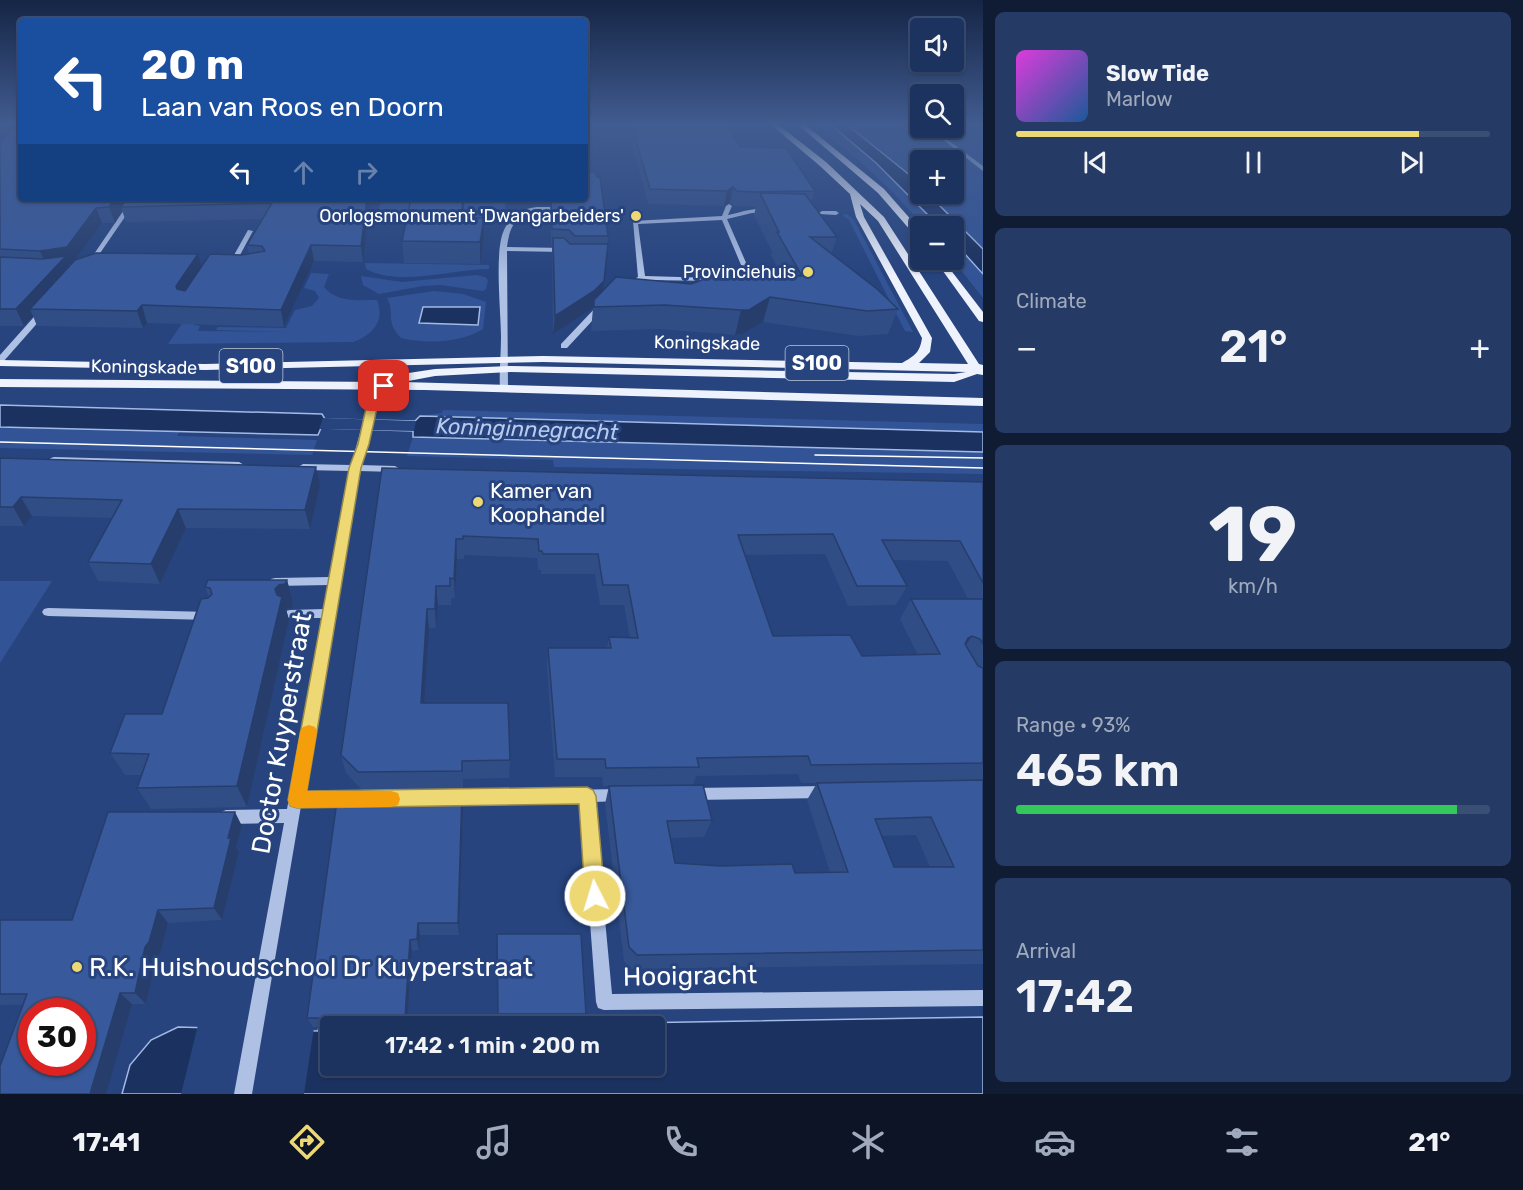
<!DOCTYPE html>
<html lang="en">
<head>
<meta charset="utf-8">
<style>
	body { margin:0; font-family:Rubik,sans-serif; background:#253b65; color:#f1f3f6; height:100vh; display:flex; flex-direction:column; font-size:22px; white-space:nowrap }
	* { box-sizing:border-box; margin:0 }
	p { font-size:20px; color:#a0aabd }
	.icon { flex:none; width:33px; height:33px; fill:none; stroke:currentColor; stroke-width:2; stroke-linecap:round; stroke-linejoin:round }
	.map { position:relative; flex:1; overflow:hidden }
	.panel { display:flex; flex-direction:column; gap:12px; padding:12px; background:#101c34; width:540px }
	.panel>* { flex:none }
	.hud { position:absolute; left:18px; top:18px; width:570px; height:183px; border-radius:6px; box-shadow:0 2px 4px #0004,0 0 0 2px #3b4e74; background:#1a4fa0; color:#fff; overflow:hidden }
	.tools { position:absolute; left:910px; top:18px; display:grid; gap:12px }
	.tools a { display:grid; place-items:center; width:54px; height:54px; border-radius:6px; background:#1d335f; box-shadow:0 2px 4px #0004,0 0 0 2px #3b4e74; font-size:30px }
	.speed { position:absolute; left:18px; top:998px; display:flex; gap:12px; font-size:30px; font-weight:700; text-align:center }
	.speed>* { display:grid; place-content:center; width:78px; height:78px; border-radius:50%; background:#1d335f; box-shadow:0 2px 4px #0004,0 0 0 2px #3b4e74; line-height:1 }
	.speed .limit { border:9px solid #d22; background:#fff; color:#111 }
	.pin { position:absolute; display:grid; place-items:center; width:51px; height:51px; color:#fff; margin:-26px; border-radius:12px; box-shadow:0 3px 9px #0006 }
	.me { position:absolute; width:66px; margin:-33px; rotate:355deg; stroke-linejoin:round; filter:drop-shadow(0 0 4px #0008) }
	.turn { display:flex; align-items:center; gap:21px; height:126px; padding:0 24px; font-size:27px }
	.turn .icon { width:78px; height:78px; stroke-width:2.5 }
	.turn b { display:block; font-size:42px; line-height:51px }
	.lanes { display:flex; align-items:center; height:57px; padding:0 24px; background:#0003; justify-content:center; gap:30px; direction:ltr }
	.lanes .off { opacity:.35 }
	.big { font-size:45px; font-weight:600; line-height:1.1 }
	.panel .card { flex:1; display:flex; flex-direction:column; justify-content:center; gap:9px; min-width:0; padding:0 21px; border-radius:9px; background:#253b65 }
	.panel .dial { align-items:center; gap:0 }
	.dial b { font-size:78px; line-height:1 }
	.song { display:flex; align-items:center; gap:18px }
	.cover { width:72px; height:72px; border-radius:9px; background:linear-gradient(135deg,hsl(300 70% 55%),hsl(210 70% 35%)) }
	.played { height:6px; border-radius:3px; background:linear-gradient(90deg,#edd874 85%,#3b4e74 85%) }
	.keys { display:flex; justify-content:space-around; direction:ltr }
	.heat { display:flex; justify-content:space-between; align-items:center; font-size:33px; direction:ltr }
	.charge { height:9px; border-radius:4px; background:linear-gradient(90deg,#34c759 93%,#3b4e74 0) }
	.trip { position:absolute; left:320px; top:1016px; width:345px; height:60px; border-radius:6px; background:#1d335f; box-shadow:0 2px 4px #0004,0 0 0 2px #3b4e74; font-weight:600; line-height:60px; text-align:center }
	.tab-bar { display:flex; height:96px; justify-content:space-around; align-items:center; background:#0c1426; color:#a0aabd }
	.tab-bar .icon { width:42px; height:42px }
	.tab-bar .active { color:#edd874 }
	.tab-bar b { font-size:27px; color:#f1f3f6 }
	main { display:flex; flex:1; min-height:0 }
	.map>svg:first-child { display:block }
	.green { fill:#325496; fill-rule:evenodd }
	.water { fill:#1b315f; stroke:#a2bae6; stroke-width:1.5 }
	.pier { fill:#27447f }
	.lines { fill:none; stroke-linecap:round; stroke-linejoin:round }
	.minor { fill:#aec1e5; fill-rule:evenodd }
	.major { fill:#eef2fd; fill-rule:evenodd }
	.tram { stroke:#fff; stroke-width:1.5 }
	.wall { fill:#304d85; fill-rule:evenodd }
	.shaded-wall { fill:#273e6c }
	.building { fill:#38599b; stroke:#273e6c; stroke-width:1.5; fill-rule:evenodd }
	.route { fill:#edd874; stroke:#9a8c4b; stroke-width:1.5 }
	.slow { fill:#f59e0b }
	.poi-dot { fill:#edd874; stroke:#27447f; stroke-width:2 }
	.labels { text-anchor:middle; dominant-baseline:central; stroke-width:6; stroke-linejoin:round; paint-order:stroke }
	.far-poi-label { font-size:18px; fill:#fff; stroke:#27447f; text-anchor:end }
	.far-street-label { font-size:18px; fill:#fff; stroke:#27447f }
	.shield { fill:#27447f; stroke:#bec7d9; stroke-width:1.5 }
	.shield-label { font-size:20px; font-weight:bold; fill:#fff }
	.poi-label { font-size:21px; fill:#fff; stroke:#27447f; text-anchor:start }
	.water-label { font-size:22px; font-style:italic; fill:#b9cbed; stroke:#27447f }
	.near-street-label { font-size:26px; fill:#fff; stroke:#27447f }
	.near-poi-label { font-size:26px; fill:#fff; stroke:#27447f; text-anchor:start }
</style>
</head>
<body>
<main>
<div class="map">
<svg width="983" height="1094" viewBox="0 0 983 1094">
	<rect width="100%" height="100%" fill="#27447f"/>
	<g class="green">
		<path d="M 812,123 L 829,123 L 843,133 L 939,226 L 924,226 C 891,188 853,153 812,123 Z"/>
		<path d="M 837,123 L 921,123 L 921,128 L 954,128 L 954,123 L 983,123 L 983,262 L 954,226 ZM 921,160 L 954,160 L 954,194 L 921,194 Z"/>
		<polygon points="382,198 506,198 504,219 376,218"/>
		<polygon points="847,214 854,220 913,332 905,331 849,220 842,215"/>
		<polygon points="954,242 983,274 983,298 953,260"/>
		<path d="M 365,263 L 489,265 L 489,269 C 453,269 399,287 366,269 Z"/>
		<path d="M 311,273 L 329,274 L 324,287 C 337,303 358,300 377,300 C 385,321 373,335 353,342 L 168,344 L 194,306 L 209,307 L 194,325 L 200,326 L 198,331 L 292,332 L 216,330 L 218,327 L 286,328 L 295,310 L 312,306 L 319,298 L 315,291 L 304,288 Z"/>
		<polygon points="476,275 485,277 488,280 486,289 483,291 441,285 423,286 379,294 363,285 361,276 402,282"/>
		<path d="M 434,291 L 463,294 L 486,302 L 483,329 C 461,343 426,344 401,338 C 384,319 396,315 387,298 ZM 423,307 L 479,307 L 478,325 L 419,323 Z"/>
		<polygon points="443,410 983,424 983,432 420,416 442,413"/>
		<polygon points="0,427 318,435 179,432 177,436 317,440 312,455 0,448"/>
		<polygon points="413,437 983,452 983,474 554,467 553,460 407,456"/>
		<polygon points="0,581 52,581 0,663"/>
	</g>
	<g class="water">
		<polygon points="829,123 845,123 917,181 921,186 921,194 928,194 983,249 983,274 954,242 954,226 939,226 876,163"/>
		<polygon points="423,307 480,307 478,325 419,323"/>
		<polygon points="0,405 322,414 325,419 415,421 420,416 983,432 983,452 413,437 413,431 321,428 318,435 0,427"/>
		<polygon points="983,1017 983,1094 122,1094 130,1065 151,1040 178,1027 318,1031 319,1027 330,1027 330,1065 654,1065 654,1026 449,1026"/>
	</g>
	<g class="pier">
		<polygon points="323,418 416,421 414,431 319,429"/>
		<polygon points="198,1025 314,1028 304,1094 181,1094"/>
	</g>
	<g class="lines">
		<g class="minor">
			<polygon points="928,128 932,128 983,166 983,171"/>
			<polygon points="132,198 138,198 96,259 89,263 85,263 85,261 92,257"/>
			<path d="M 729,204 L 732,206 L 728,215 C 742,212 759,205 773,211 L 770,213 L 752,213 L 727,219 L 754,281 L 753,282 L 744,283 L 741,281 L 747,279 L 722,220 L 638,224 L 645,276 L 714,278 L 717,280 L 716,281 L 643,280 L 630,285 L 626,285 L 626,283 L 638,277 L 633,221 L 722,216 L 726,206 Z"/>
			<path d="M 537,207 L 558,207 L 561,209 L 558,211 C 527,210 511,213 507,247 L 564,248 L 567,250 L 564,252 L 507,251 L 508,389 L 504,392 L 500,389 C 499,372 501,355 501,337 C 501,312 494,251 504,230 C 511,215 521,209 537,207 Z"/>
			<polygon points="822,211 836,211 839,213 836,215 820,214 819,213"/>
			<polygon points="248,230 253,231 234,266 229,267 228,266"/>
			<polygon points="598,305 605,307 567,348 561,348 561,344"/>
			<polygon points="41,309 48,311 3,362 0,362 0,355"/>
			<polygon points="381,384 384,384 388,386 375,408 360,465 395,466 400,469 395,472 359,471 304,793 392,792 397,794 399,799 397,804 392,806 301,806 252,1094 234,1094 284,823 226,824 221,822 219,817 221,812 226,810 287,809 323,618 290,618 286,617 284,614 286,611 290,610 324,609 329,585 275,586 271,585 270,582 271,579 275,578 330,577 350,471 303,470 298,467 303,464 351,465 367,408"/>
			<polygon points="54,457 239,462 244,465 239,468 51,462 49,460 51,458"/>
			<polygon points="48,608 210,612 214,613 216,616 214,619 210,620 48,616 44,615 42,612 44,609"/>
			<polygon points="824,786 829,787 831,792 829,797 824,798 692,800 687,799 685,794 687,789 692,788"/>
			<polygon points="620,789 625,790 627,795 625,800 620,801 594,802 612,994 983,990 983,1006 604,1010 598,1008 596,1002 581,802 449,804 444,803 442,798 444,793 449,792"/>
		</g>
		<g class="major">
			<path d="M 769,123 L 776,123 L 826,162 L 884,217 L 979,364 L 983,365 L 983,375 L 977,374 L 954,382 L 511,372 L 435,376 L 403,382 L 983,398 L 983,406 L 425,390 L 0,387 L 0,379 L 383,382 L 402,374 L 435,369 L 511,366 L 954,374 L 966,372 L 543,362 L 205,370 L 0,366 L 0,360 L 205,364 L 543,356 L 902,363 C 914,356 920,353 922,338 L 856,217 L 850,194 L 820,166 ZM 860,204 L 878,221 L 968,364 L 919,363 L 930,352 L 932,338 L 864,217 Z"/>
			<polygon points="796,123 803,123 884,189 921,231 921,240 918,239 878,193"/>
			<polygon points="935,260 943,260 983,312 983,322 979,321"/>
		</g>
		<g class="tram">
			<polyline points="0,442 983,468"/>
			<polyline points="815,455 983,458"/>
		</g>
	</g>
	<g class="wall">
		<path d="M 0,123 L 21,123 L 21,198 L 370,202 L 363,262 L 314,261 L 284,327 L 147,323 L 143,328 L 37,326 L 33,316 L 24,326 L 0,326 ZM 122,210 L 126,222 L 263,219 L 247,245 L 249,254 L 242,255 L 201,267 L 76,259 L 102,223 L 115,223 Z"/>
		<polygon points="585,123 724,123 741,147 815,191 811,203 837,237 831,254 898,309 888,334 858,336 763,322 742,334 735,335 659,329 591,331 593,308 553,334 552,246 551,246 550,198 585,198 608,236 603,291 691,284 720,280 782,276 771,255 772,252 754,215 756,207 734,206 730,202 724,206 648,204 631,139 585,139"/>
		<polygon points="411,198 464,198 463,218 484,218 484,239 480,264 404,263 402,241"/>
		<polygon points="0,458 320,486 310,529 186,528 160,584 98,581 88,562 112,518 32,516 24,526 0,526"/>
		<path d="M 382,468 L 983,482 L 983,964 L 631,969 L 624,961 L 605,804 L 609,786 L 657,786 L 603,786 L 602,777 L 555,777 L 547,667 L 548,648 L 607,648 L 609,637 L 630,638 L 624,605 L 600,605 L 595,574 L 541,574 L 541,570 L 538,570 L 537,558 L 464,555 L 464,559 L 457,559 L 455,598 L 451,598 L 451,605 L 438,605 L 436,628 L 429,628 L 424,703 L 510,760 L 509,778 L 463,779 L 463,788 L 362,790 L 346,773 L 341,755 ZM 825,554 L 848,606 L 896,605 L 907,586 L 893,560 L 948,561 L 968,599 L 911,599 L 900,619 L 918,655 L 862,656 L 773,636 L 745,555 ZM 798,774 L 801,783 L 817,783 L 807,800 L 830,872 L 795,873 L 675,863 L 670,838 L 704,837 L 712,820 L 693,785 L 696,776 ZM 916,835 L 930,867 L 894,867 L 881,836 Z"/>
		<polygon points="287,580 293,603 292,608 286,609 289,620 247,807 151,809 137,788 142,775 125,775 110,753 162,714 209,597 205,587"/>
		<polygon points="377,794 463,806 459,935 420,935 419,950 412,951 407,1026 330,1026 330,1027 313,1027 307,1018 378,800"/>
		<polygon points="242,826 236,847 239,852 222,920 168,923 160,954 156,959 146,1004 0,1005 0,920 72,920"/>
		<polygon points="497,934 586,1014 583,1024 498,1024"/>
	</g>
	<g class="shaded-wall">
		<polygon points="10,123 15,123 19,133 0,149 0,131"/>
		<polygon points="733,187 730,202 724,206 727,191"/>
		<polygon points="115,198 129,198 121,207 122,210 115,223 109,207"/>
		<polygon points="367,198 373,198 370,202 363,262 361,246"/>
		<polygon points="463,198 464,198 464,207 462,239 461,218"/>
		<polygon points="96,208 102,223 73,263 69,264 72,273 30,309 33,316 24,326 16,309 47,267 40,251"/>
		<polygon points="484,218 484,239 480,264 480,242"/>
		<polygon points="311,245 314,261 284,327 281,310"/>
		<polygon points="198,254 202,270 181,303 176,286"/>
		<polygon points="604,281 602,299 594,308 594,300 593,308 553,334 555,316"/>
		<polygon points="770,297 763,322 742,334 735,335 741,310"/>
		<polygon points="142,305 147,323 143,328 137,311"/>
		<polygon points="316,467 320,486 310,529 305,510"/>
		<polygon points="21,497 32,516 24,526 13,507"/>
		<polygon points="178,509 186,528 160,584 151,564"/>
		<polygon points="456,539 457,559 455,598 454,579"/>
		<polygon points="287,580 293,603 292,608 286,609 289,620 247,807 237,786 275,589 279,585"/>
		<polygon points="436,586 438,605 436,628 435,609"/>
		<polygon points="427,609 429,628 423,722 421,703"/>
		<polygon points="972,636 959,655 968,638"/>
		<polygon points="462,793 463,806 459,935 458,923"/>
		<polygon points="235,812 242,826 236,847 239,852 222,920 214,908 228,838"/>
		<polygon points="158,910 168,923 160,954 156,959 146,1004 135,993 145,947"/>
		<polygon points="418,923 420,935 419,950 417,939"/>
		<polygon points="410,940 412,951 407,1026 405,1018"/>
		<polygon points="120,993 132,1004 106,1094 90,1094"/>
	</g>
	<g class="building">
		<polygon points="0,123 10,123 0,131"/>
		<polygon points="17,123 21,123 21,198 115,198 109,207 96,208 67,247 40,251 0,249 0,141 17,127"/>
		<polygon points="585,123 724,123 741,147 786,148 815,191 754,192 737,191 733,187 727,191 650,189 632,126 585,126"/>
		<polygon points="585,172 595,172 597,177 600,177 608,236 575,236 569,230 552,229 551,198 585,198"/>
		<polygon points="760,193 805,194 837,237 810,237 877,289 898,309 867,311 770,297 749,310 741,310 664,305 594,307 594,300 616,277 691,284 712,276 720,280 751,275 802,276 777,232 779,232"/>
		<polygon points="127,198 367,198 361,246 311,245 281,310 142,305 137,311 30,309 75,260 96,253 198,254 176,286 177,289 185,291 210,254 242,255 265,251 262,246 247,245 272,203 121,207"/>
		<polygon points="411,198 463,198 461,218 484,218 480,242 402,241"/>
		<polygon points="553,238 564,238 570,244 608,244 604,281 594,291 555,316"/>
		<polygon points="66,256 16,309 0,309 0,257 43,259"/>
		<polygon points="0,458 316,467 305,510 178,509 151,564 88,562 122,500 21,497 13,507 0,507"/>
		<polygon points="382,468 983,482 983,583 960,541 882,540 907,586 857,586 833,534 738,535 773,636 850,635 862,656 940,654 911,599 983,599 983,644 980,639 972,636 968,638 965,644 978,666 983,668 983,763 811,765 808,756 697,758 699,767 606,768 605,759 557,759 548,648 611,648 609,637 638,638 628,585 603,585 598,554 543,554 542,551 539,551 538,539 463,536 463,539 456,539 454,579 450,578 450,586 436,586 435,609 427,609 421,703 508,703 510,760 462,761 462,771 358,772 341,755"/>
		<polygon points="208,580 287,580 285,584 279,585 275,589 277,595 282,597 237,786 137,788 149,754 110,753 125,714 162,714 201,599 208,598 212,594 210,588 205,587"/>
		<path d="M 983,780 L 983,950 L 637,955 L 629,947 L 609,786 L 703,785 L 712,820 L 667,821 L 675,863 L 721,866 L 792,864 L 795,873 L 848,872 L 817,783 ZM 931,817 L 954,867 L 894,867 L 875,819 Z"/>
		<polygon points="462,793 458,923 418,923 417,939 410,940 405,1018 307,1018 337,801 382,800 377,794"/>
		<path d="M 108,812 L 235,812 L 228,838 L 231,838 L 214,908 L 158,910 L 149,942 L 145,947 L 135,993 L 120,993 L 90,1094 L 0,1094 L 0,1066 L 27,994 L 0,994 L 0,920 L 72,920 ZM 32,1011 L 82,1011 L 82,1062 L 32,1062 Z"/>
		<polygon points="497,934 581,934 586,1014 498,1014"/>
	</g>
	<linearGradient id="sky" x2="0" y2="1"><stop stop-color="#152546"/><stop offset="0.45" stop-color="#415c90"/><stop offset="1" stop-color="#415c90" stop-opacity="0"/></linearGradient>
	<rect width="983" height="276" fill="url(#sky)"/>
	<polygon class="route" points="384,383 390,386 377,408 369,444 361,468 307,791 587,787 593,790 596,796 605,896 602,903 595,906 588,903 585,896 579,804 297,808 290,806 288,800 349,468 358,444 366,408 380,384"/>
	<polygon class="slow" points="309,725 315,727 317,732 307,791 391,791 398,793 400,799 398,805 391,807 297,808 290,806 288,800 300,732 303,727"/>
	<g class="poi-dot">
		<circle cx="636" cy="216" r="6"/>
		<circle cx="808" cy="272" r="6"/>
		<circle cx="478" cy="502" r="6"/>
		<circle cx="77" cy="967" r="6"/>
	</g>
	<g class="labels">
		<g class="far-poi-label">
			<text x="624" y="216">Oorlogsmonument 'Dwangarbeiders'</text>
			<text x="796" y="272">Provinciehuis</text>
		</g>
		<g class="far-street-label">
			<text transform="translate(707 343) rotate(1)">Koningskade</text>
			<text transform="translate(144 367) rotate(1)">Koningskade</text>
		</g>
		<g class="shield">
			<rect x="785.5" y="346" width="63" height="34" rx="4.5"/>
			<rect x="219.5" y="349" width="63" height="34" rx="4.5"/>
		</g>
		<g class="shield-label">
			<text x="817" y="363">S100</text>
			<text x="251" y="366">S100</text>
		</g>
		<g class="poi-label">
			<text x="490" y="490">Kamer van<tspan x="490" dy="24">Koophandel</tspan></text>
		</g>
		<g class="water-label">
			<text transform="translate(527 429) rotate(2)">Koninginnegracht</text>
		</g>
		<g class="near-street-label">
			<text transform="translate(282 733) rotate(-80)">Doctor Kuyperstraat</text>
			<text transform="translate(690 976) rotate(-1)">Hooigracht</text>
		</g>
		<g class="near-poi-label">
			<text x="89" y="967">R.K. Huishoudschool Dr Kuyperstraat</text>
		</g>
	</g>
</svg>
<div class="tools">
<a><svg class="icon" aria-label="sound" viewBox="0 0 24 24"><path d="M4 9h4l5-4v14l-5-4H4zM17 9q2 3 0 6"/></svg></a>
<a><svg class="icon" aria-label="search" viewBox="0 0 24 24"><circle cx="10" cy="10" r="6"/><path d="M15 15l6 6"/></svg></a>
<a>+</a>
<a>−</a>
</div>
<div class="speed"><div class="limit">30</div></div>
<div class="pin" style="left:384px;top:386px;background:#d93025"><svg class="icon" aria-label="arrive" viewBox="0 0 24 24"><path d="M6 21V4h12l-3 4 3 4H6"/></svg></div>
<svg class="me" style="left:595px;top:896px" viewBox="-20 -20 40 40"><circle r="17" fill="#edd874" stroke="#fff" stroke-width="3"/><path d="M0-11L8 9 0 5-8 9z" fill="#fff"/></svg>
<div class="trip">17:42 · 1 min · 200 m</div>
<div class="hud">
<div class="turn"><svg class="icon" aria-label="left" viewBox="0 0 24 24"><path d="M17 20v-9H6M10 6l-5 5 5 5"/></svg><div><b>20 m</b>Laan van Roos en Doorn</div></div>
<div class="lanes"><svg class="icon" aria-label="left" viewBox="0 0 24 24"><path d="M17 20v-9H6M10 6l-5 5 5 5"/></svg><svg class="icon off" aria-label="ahead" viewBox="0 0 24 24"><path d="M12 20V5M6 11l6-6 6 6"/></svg><svg class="icon off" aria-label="right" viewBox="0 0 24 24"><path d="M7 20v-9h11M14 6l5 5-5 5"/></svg></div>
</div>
</div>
<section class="panel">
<div class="card">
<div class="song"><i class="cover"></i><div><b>Slow Tide</b><p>Marlow</p></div></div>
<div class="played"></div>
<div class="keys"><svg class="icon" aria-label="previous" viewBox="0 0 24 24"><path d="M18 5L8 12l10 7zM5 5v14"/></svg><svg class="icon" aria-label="pause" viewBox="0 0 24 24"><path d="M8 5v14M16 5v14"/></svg><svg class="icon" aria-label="next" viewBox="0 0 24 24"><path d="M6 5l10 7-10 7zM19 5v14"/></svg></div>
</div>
<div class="card"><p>Climate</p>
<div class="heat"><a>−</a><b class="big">21°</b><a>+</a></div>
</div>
<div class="card dial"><b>19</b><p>km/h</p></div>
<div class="card"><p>Range · 93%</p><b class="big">465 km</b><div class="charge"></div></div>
<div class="card"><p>Arrival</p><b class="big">17:42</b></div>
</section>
</main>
<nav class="tab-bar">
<b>17:41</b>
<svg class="icon active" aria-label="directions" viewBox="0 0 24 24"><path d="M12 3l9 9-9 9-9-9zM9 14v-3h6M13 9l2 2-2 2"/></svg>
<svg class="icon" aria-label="music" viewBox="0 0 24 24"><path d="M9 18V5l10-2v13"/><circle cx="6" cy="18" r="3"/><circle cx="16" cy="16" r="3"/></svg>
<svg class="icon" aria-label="phone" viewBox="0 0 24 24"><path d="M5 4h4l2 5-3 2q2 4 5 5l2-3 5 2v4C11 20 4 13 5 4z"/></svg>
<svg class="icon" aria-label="climate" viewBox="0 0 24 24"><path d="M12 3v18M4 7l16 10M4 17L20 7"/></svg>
<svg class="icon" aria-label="car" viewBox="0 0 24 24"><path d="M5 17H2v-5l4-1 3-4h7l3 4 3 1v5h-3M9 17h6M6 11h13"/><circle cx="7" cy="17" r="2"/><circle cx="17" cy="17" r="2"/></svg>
<svg class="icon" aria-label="filters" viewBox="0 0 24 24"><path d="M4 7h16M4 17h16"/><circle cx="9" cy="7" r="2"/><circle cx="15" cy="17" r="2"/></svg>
<b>21°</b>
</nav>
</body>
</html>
